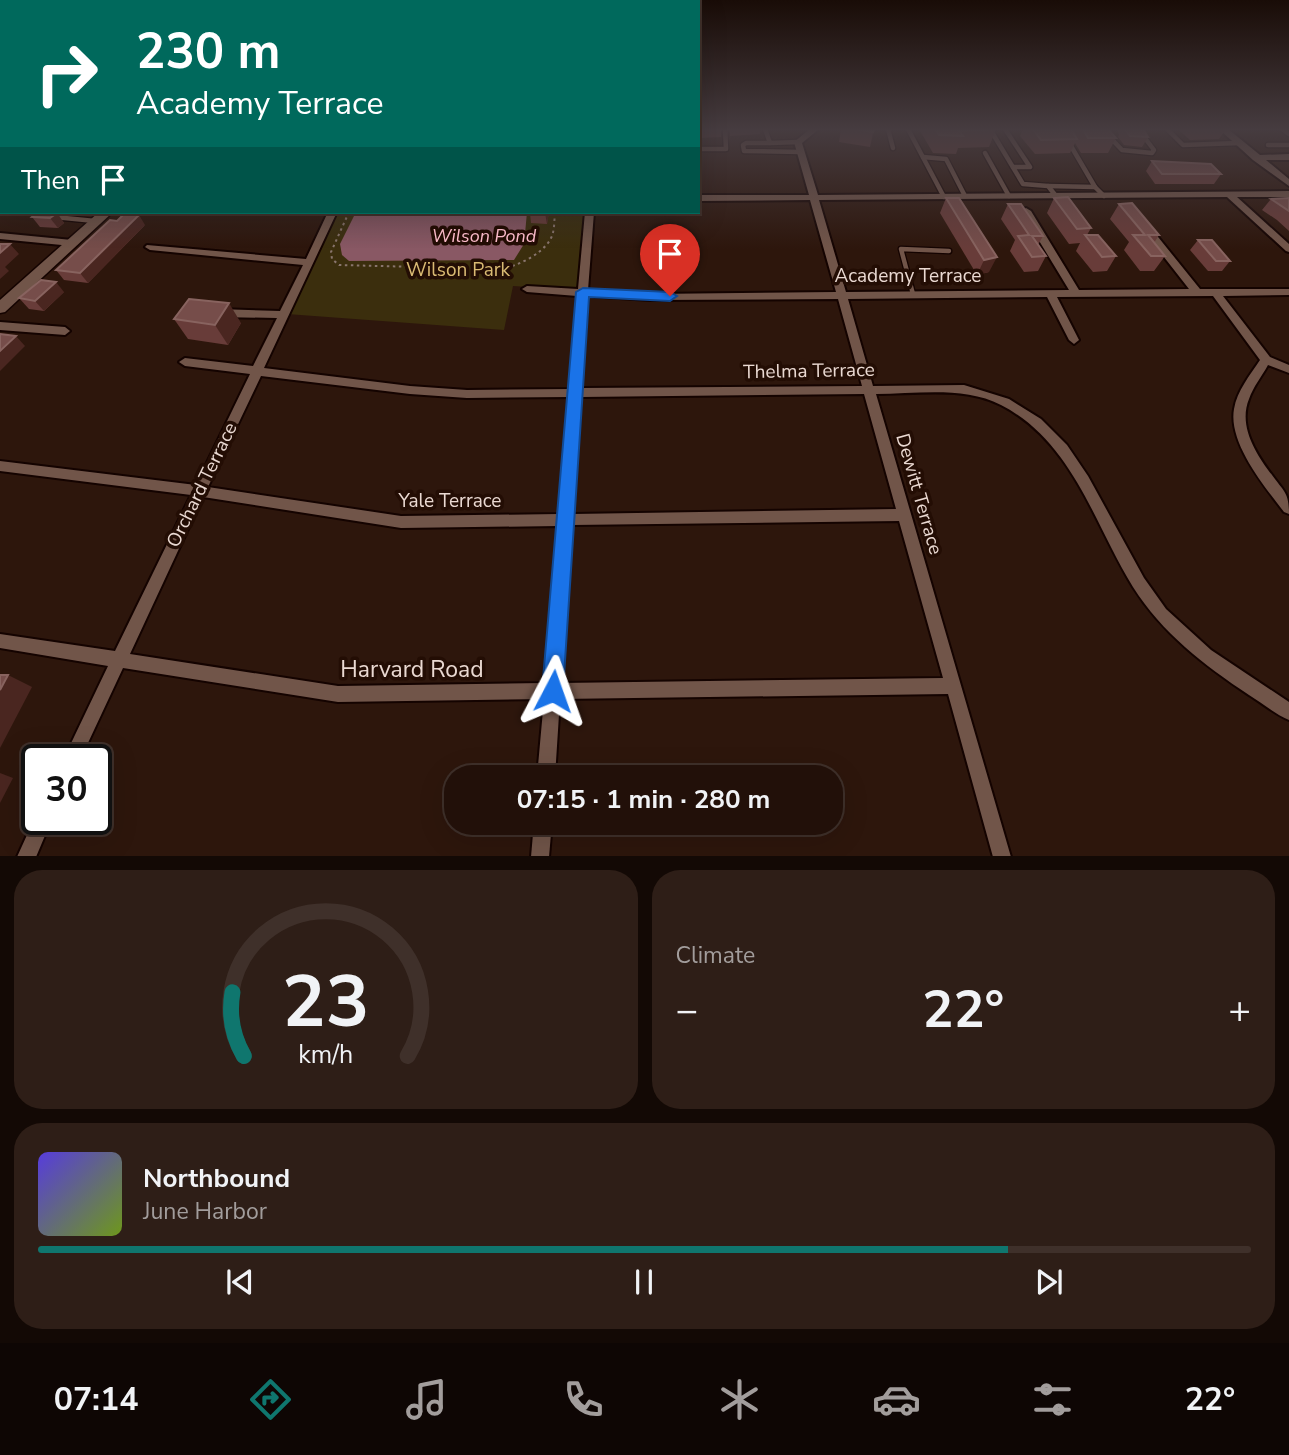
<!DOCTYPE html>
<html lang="en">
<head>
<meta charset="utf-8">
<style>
	body { margin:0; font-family:"Nunito Sans",sans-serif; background:#2e1e17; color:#f1f3f6; height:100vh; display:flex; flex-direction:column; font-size:26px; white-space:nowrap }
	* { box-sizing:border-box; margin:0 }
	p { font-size:23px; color:#a29d9c }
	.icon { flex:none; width:38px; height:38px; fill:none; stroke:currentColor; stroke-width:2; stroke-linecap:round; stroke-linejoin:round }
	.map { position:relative; height:856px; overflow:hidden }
	.drawer { display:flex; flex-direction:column; gap:14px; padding:14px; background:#130905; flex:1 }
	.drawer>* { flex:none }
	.guide { position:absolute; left:0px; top:0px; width:700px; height:214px; box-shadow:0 7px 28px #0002,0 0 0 2px #3f302a; background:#00695c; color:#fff; overflow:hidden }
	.speed { position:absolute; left:21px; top:744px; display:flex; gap:14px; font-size:35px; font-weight:700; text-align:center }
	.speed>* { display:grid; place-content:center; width:91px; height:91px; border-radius:50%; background:#221009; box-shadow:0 7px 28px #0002,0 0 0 2px #3f302a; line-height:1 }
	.speed .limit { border:4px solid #111; border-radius:10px; background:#fff; color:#111 }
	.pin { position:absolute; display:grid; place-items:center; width:60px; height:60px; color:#fff; margin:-72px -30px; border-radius:50% 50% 50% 0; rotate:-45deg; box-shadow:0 0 7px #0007 }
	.pin .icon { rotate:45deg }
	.me { position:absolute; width:77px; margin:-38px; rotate:4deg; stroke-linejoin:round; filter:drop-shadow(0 0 5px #0008) }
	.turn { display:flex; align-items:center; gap:24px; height:147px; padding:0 21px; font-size:32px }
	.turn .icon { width:91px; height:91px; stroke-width:2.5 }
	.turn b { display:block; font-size:49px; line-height:60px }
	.then { display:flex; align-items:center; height:66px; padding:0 21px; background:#0003; gap:14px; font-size:26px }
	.big { font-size:52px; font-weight:700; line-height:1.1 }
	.drawer .widget { flex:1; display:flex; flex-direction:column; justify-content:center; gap:10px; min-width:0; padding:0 24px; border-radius:28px; background:#2e1e17 }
	.drawer .dial { align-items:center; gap:0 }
	.dial svg { height:182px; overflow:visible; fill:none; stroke:#3f302a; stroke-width:7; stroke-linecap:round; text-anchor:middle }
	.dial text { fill:#f1f3f6; stroke:none }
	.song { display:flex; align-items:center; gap:21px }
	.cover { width:84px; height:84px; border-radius:10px; background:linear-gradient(135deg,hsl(250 70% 55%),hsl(80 70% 35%)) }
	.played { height:7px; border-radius:4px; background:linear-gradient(90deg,#0f766e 80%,#3f302a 80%) }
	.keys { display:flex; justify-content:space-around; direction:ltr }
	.heat { display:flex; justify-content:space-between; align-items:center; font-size:38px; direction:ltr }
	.drawer .tiles { flex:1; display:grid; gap:14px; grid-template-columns:1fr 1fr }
	.widget:last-child { grid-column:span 2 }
	.trip { position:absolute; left:444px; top:765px; width:399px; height:70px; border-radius:28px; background:#221009; box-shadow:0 7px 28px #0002,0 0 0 2px #3f302a; font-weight:700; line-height:70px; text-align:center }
	.tab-bar { display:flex; height:112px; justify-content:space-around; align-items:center; background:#0e0604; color:#a29d9c }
	.tab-bar .icon { width:49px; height:49px }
	.tab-bar .on { color:#0f766e }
	.tab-bar b { font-size:32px; color:#f1f3f6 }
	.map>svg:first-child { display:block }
	.green { fill:#3b2e0d }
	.water { fill:#895864 }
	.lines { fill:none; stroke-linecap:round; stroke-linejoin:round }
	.lane-casing { stroke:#140300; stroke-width:7 }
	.street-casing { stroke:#140300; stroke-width:4 }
	.secondary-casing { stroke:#140300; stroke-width:3 }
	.path { stroke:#89756d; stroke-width:2; stroke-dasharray:2.5 3.5; stroke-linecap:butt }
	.lane { stroke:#715549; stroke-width:4.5 }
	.street { fill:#715549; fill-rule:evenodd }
	.secondary { fill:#715549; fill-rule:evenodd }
	.wall { fill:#683c39 }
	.shaded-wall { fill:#4a2620 }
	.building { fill:#764d4a; stroke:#88635f; stroke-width:2 }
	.route { fill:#1a73e8; stroke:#114b97; stroke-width:2 }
	.labels { text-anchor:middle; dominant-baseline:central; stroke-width:7; stroke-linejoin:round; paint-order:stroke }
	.far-water-label { font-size:18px; font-style:italic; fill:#febdcc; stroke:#230d04 }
	.park-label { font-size:19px; fill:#d9ba73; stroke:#230d04 }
	.street-label { font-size:19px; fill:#ead9d2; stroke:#230d04 }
	.near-street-label { font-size:23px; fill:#ead9d2; stroke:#230d04 }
</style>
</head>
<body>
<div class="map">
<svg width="1289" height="857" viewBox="0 0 1289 857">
	<rect width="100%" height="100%" fill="#2d160c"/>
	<polygon class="green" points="336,212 586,212 580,290 513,286 504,330 287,314"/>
	<polygon class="water" points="356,212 527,212 524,244 514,260 349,261 342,255 340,244"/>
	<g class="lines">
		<defs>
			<g id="lane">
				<polyline points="765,129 770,143 746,143 743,145 744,151 801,152"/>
				<polyline points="888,129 893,148"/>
				<polyline points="908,129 944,197"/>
				<polyline points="990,129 1023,184 1048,186 1056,196"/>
				<polyline points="1005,129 1030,167 1013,167"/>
				<polyline points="1061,129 1095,187 1104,196"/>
				<polyline points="1102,129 1122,150 1152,153 1154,150 1138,129"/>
				<polyline points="1167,129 1183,145 1239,143"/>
				<polyline points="1282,129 1289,134"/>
				<polyline points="770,143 798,142"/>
				<polyline points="1268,145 1289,145"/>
				<polyline points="698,149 726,149 725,129"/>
				<polyline points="985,153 1009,196"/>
				<polyline points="923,157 946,159 965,196"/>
				<polyline points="1048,186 1095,187"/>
				<polyline points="50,212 44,216 95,221"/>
				<polyline points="913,294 901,249 949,251"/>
			</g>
			<g id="street">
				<path d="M 810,129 L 819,129 L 802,143 L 818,195 L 1289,191 L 1289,197 L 1237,197 L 1289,244 L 1289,252 L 1286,251 L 1227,197 L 819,200 L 846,292 L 1069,290 L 1021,211 L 1026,208 L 1031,211 L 1079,290 L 1189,289 L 1142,229 L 1147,226 L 1150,227 L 1200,289 L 1289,289 L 1289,295 L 1223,296 L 1270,357 L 1289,365 L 1289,373 L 1268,365 C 1262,376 1253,387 1249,399 C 1238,426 1256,454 1272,475 C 1284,492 1289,492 1289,514 L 1284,512 C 1265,487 1228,443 1234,409 C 1237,391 1250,375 1260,360 L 1213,296 L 1057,297 L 1079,340 L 1074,344 L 1069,340 L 1047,297 L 848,299 L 873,386 L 964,385 L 1009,399 L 1041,419 L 1067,445 L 1088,476 L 1144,578 L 1166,609 L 1211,650 L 1289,702 L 1289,720 C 1275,714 1262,703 1249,695 C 1204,665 1162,633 1133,587 C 1094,524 1073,442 1001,405 C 964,386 917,394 876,394 L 1011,857 L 993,857 L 948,694 L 560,699 L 555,777 L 537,777 L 544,699 L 338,702 L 123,668 L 80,760 L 63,760 L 108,666 L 0,648 L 0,634 L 115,651 L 191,495 L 0,471 L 0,461 L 196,485 L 250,374 L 185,366 L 179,362 L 185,358 L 253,366 L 277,318 L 218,317 L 213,313 L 218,309 L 280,311 L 303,265 L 150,250 L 145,247 L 147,245 L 306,259 L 328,212 L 337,212 L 264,368 L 410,386 L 467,390 L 570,389 L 577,296 L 527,292 L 522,289 L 527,286 L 578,289 L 585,212 L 594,212 L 588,290 L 650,294 L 836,292 L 810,200 L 698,201 L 698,195 L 809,195 L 794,142 ZM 588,296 L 650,300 L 838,299 L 862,386 L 581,388 ZM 261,376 L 410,394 L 467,398 L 569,397 L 559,514 L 401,516 L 208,487 ZM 864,394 L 896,509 L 573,514 L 581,397 ZM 203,497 L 401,528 L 558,526 L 545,683 L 338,686 L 130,654 ZM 899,521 L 943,678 L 561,683 L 572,525 Z"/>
				<polygon points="1219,129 1228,129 1260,155 1289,154 1289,160 1266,160 1289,179 1289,186 1253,160"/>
				<polygon points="0,233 72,240 77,243 72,246 0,239"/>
				<polygon points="0,322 65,327 70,331 65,335 0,330"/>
				<polygon points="37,813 37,819 52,819 36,857 17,857"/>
				<polygon points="534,822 552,822 549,857 531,857"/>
			</g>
			<polygon id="secondary" points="99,212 113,212 5,312 0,313 0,300"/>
		</defs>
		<use href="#lane" class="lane-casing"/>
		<use href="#street" class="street-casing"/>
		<use href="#secondary" class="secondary-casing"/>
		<path class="path" d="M 349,212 L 331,252 L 332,259 L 339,265 L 501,269 C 517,266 541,255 550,240 C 555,232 554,221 555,212"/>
		<use href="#lane" class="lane"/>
		<use href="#street" class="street"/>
		<use href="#secondary" class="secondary"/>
	</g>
	<g class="wall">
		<polygon points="698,129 721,129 721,137 698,138"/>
		<polygon points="730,129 760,129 760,134 730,136"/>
		<polygon points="841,129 874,129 870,147 839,142"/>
		<polygon points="919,129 996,129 989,147 958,148 956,154 933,153"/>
		<polygon points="1023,129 1108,129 1116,138 1108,153 1081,153 1075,143 1070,153 1035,154 1020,136"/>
		<polygon points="1117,129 1143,129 1148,137 1142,147 1124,145 1118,137 1119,135"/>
		<polygon points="1178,129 1226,129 1219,139 1190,140"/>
		<polygon points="1152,161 1221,174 1214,184 1155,184 1146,171"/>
		<polygon points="946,198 959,198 989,272 977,275 940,213"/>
		<polygon points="1054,198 1091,228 1087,235 1116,256 1107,271 1093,272 1076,251 1080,243 1069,244 1047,213"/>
		<polygon points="1289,198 1289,231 1277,220 1262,210 1271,199"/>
		<polygon points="1008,204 1043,236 1038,245 1046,256 1038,271 1024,272 1010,251 1015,240 1001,219"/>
		<polygon points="1119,204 1159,235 1154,243 1165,256 1154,271 1140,271 1124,250 1129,242 1110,219"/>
		<polygon points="55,212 78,212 75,214"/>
		<polygon points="549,212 547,224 531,223 530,213"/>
		<polygon points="57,213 64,223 58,228 40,227 32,217"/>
		<polygon points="145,225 88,283 64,280 56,270"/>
		<polygon points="1198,240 1230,261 1222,271 1208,271 1190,250"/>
		<polygon points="64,292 44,311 29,309 19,298"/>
		<polygon points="174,319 241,323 228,345 188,339"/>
	</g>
	<g class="shaded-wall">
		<polygon points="2,146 2,172 0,170 0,148"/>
		<polygon points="546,212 549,212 547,224 545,213"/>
		<polygon points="57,213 64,223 58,228 50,218"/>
		<polygon points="139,215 145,225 88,283 80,273"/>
		<polygon points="10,244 19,254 5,267 9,271 0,279 0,253"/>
		<polygon points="997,257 989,272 977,275 984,260"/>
		<polygon points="56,282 64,292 44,311 35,301"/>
		<polygon points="229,303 241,323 228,345 215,325"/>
		<polygon points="16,336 25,346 0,371 0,351"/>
		<polygon points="8,675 32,687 0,748 0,690"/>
		<polygon points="0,773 13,778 0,803"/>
	</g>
	<g class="building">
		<polygon points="0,129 2,129 2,146 0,148"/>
		<polygon points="856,129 874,129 873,132"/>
		<polygon points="936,129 996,129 959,131 963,136 939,135"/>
		<polygon points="1033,129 1071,129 1077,139 1041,140"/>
		<polygon points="1083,129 1108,129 1116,138 1088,138"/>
		<polygon points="1125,129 1143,129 1148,137 1130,136"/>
		<polygon points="1152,161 1211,164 1221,174 1162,174"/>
		<polygon points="1068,197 1091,228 1077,229 1054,198"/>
		<polygon points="946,198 959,198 997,257 984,260"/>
		<polygon points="1289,198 1289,211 1271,199"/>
		<polygon points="1132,203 1159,235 1148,235 1165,256 1151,256 1133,235 1145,235 1119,204"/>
		<polygon points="1008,204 1021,204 1043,236 1032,236 1046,256 1032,257 1018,236 1029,235"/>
		<polygon points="38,212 46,212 57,213 50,218 32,217"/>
		<polygon points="530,212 546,212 545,213 530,213"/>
		<polygon points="125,213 139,215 80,273 56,270 110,220 117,221"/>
		<polygon points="1085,235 1098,235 1116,256 1102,257"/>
		<polygon points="1198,240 1212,240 1230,261 1216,261"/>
		<polygon points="0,244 10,244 0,253"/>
		<polygon points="41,280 56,282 35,301 19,298"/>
		<polygon points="189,299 229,303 215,325 174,319"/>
		<polygon points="0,334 16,336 0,351"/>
		<polygon points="0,675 8,675 0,690"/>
	</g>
	<linearGradient id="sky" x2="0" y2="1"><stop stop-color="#190c07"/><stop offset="0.52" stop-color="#463c40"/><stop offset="1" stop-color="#463c40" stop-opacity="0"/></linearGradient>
	<rect width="1289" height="249" fill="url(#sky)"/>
	<polygon class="route" points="583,288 670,292 677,296 670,301 589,297 563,691 560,698 553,701 545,698 542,691 576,292"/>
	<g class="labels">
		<g class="far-water-label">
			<text x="484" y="236">Wilson Pond</text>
		</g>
		<g class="park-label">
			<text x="458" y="270">Wilson Park</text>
		</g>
		<g class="street-label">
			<text x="908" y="276">Academy Terrace</text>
			<text transform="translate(809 371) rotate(-1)">Thelma Terrace</text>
			<text transform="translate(202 485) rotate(-64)">Orchard Terrace</text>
			<text transform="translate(919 494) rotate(74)">Dewitt Terrace</text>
			<text x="450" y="501">Yale Terrace</text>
		</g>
		<g class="near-street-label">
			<text x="412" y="669">Harvard Road</text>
		</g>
	</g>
</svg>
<div class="speed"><div class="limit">30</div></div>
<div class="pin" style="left:670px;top:296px;background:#d93025"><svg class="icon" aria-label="arrive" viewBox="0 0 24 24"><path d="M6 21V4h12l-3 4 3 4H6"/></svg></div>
<svg class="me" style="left:553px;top:691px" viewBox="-20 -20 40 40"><path d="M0-17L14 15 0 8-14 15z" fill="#1a73e8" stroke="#fff" stroke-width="4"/></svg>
<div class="trip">07:15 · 1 min · 280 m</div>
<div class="guide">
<div class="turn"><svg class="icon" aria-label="right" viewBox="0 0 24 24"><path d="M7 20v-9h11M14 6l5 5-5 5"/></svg><div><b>230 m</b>Academy Terrace</div></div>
<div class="then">Then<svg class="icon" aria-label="arrive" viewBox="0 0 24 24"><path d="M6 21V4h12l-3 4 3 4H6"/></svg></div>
</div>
</div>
<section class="drawer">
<div class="tiles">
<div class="widget dial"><svg viewBox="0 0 100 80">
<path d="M14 69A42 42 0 1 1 86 69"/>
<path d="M14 69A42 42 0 0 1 9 41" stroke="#0f766e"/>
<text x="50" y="56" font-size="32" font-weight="700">23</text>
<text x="50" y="72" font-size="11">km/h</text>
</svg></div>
<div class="widget"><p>Climate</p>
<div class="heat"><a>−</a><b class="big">22°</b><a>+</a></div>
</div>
<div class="widget">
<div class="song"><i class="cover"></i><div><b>Northbound</b><p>June Harbor</p></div></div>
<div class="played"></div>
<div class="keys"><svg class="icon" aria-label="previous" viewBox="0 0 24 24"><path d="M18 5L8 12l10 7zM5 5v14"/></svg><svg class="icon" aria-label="pause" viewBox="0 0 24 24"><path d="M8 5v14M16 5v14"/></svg><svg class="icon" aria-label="next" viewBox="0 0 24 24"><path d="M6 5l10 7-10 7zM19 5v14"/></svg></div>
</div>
</div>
</section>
<nav class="tab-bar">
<b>07:14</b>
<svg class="icon on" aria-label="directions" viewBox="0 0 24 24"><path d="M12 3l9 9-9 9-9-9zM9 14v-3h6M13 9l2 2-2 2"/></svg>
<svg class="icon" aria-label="music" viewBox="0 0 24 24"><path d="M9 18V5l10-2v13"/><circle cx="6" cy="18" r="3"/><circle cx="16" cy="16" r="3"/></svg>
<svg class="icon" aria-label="phone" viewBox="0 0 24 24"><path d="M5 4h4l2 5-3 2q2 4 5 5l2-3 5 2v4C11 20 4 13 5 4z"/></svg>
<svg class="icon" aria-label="climate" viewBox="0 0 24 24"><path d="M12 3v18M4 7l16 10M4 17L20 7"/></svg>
<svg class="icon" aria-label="car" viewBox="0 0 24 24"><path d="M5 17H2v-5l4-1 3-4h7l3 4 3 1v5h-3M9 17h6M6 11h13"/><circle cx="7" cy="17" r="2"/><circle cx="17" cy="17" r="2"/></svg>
<svg class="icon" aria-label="filters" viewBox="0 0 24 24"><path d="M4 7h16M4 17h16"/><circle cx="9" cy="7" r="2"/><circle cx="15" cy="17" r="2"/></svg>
<b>22°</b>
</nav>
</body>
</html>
